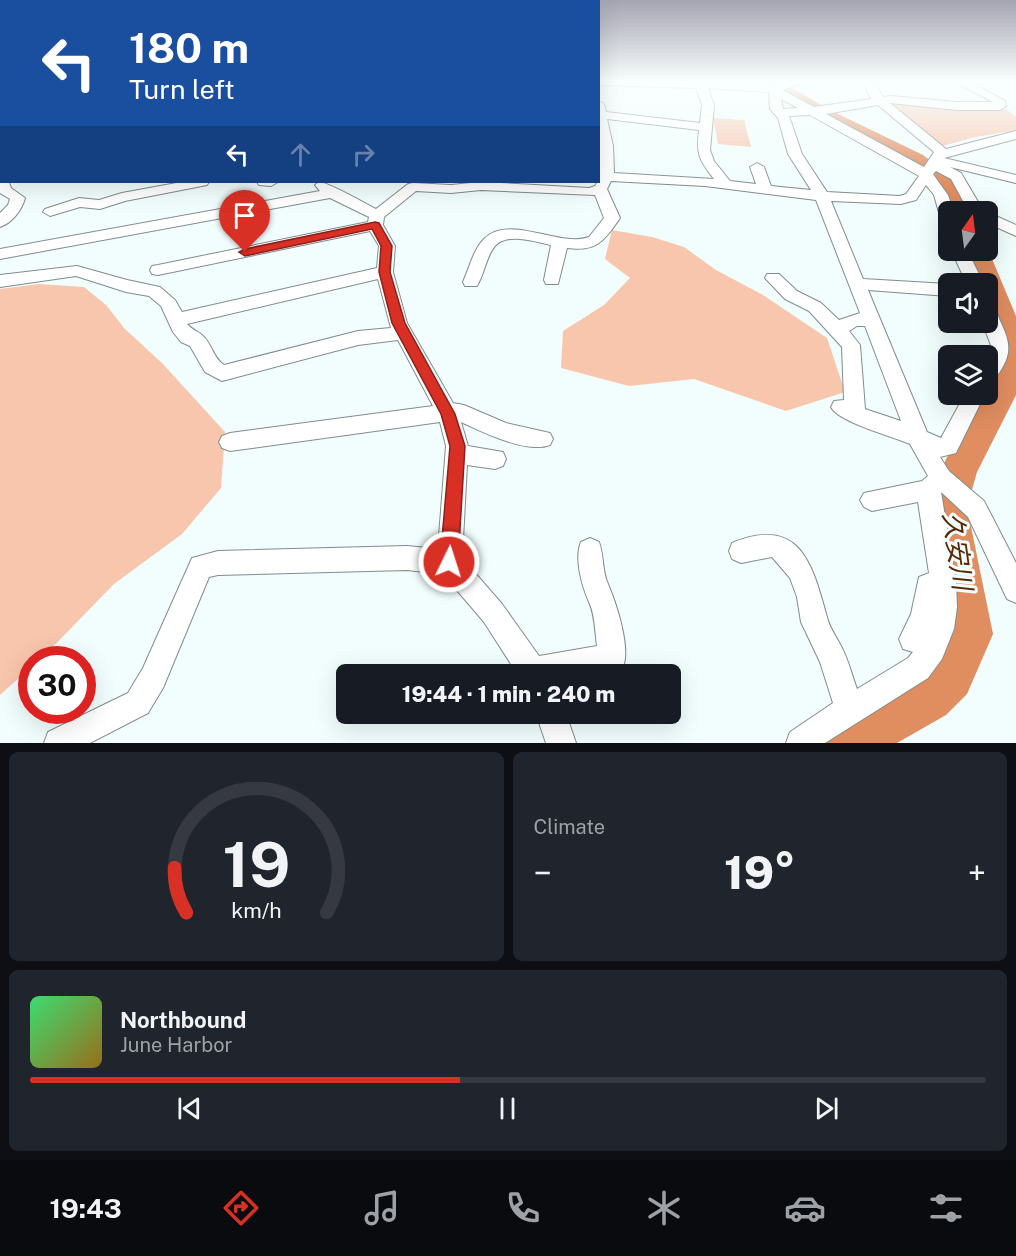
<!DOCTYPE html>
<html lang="en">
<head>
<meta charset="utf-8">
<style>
	body { margin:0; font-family:"Public Sans","Noto Sans JP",sans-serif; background:#20242c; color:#f1f3f6; height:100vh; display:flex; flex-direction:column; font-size:22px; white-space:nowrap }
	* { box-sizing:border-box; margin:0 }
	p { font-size:20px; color:#9ea1a6 }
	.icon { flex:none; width:33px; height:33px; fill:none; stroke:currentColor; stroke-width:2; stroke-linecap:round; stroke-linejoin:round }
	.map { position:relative; height:743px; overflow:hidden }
	.drawer { display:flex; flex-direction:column; gap:9px; padding:9px; background:#0d0f14; flex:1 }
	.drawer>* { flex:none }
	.hud { position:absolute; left:0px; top:0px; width:600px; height:183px; box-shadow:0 6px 24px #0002; background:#1a4fa0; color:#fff; overflow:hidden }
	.needle { width:39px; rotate:14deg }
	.fabs { position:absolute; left:938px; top:201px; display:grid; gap:12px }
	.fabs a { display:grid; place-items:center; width:60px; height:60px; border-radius:9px; background:#171b24; box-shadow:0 6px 24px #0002; font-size:30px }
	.speed { position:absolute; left:18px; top:646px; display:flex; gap:12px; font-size:30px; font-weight:700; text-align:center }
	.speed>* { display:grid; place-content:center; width:78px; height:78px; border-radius:50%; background:#171b24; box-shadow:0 6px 24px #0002; line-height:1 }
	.speed .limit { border:9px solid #d22; background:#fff; color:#111 }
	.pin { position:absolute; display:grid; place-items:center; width:51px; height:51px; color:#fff; margin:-62px -26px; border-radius:50% 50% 50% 0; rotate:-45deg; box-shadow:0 0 6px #0007 }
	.pin .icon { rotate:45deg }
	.me { position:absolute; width:66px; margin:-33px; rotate:4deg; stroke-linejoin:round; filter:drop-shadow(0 0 4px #0008) }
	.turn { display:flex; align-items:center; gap:21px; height:126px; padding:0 30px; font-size:27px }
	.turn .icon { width:78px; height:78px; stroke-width:2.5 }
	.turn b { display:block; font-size:42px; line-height:51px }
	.lanes { display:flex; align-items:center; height:57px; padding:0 30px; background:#0003; justify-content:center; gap:30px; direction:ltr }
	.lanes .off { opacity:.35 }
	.big { font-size:45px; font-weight:800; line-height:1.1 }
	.drawer .card { flex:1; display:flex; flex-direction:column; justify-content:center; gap:9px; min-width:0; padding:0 21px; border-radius:9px; background:#20242c }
	.drawer .dial { align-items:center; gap:0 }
	.dial svg { height:156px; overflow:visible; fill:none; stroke:#363941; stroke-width:7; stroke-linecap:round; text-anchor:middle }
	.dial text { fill:#f1f3f6; stroke:none }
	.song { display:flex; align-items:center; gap:18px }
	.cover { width:72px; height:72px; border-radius:9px; background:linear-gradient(135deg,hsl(140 70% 55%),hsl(40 70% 35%)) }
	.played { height:6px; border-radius:3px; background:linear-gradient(90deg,#d93025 45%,#363941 45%) }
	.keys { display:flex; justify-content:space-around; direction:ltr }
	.heat { display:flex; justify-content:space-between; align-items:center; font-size:33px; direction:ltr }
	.drawer .tiles { flex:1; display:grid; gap:9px; grid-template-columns:1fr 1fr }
	.card:last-child { grid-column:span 2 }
	.trip { position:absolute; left:336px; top:664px; width:345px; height:60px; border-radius:9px; background:#171b24; box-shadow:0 6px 24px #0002; font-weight:800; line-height:60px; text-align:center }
	.menu { display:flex; height:96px; justify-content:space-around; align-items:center; background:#090b0e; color:#9ea1a6 }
	.menu .icon { width:42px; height:42px }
	.menu .on { color:#d93025 }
	.menu b { font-size:27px; color:#f1f3f6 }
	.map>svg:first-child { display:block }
	.green { fill:#f8c6ad }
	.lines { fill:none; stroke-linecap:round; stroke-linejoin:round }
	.river { fill:#e08d60; fill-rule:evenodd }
	.minor-casing { stroke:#818c8c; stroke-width:2 }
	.minor { fill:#fff; fill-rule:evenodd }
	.route { fill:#d93025; stroke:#8d1f18; stroke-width:1.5 }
	.labels { text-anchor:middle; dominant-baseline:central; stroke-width:6; stroke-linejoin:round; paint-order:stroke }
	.near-water-label { font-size:26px; font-style:italic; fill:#5b2703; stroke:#f1fefd }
</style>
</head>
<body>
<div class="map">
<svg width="1016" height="743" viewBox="0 0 1016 743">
	<rect width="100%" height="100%" fill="#f1fefd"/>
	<g class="green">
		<polygon points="888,101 999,108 1006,109 1016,117 1016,130 971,138 943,146 938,145"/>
		<polygon points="713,118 744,120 751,147 718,144"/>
		<polygon points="612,230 652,237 684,247 716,270 763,295 827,338 845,392 786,411 694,379 629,386 561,368 563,331 604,305 630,278 605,259"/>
		<polygon points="39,284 84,287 106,305 125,329 162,363 225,432 221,488 182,534 114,584 42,658 32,660 31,667 0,695 0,289"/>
	</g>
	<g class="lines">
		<g class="river">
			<polygon points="758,81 780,81 832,111 923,155 959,182 973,212 949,212 940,189 907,165 818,119 761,85"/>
			<polygon points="987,247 1016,316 1016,395 977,472 967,507 993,634 967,694 946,715 897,743 827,743 834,726 912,681 935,662 949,632 929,507 946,459 983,394 987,394 987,388 997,369 1000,350 987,315 987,284 975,284 963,250 987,250"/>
		</g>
		<defs>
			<g id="minor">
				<path d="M 598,81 L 692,81 L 756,84 L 752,81 L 766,81 L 774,85 L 786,81 L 808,81 L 782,90 L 814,107 L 871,99 L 862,81 L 874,81 L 883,97 L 891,96 L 957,102 L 993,102 L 953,81 L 968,81 L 1005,101 L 1006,106 L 1000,110 L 957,110 L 890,103 L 946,149 L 1016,131 L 1016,139 L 944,158 L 1016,175 L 1016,183 L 950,167 L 961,173 L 984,212 L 969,212 L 951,179 L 936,171 L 933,174 L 948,195 L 954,212 L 948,212 L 948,221 L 940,216 L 934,195 L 926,185 L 916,200 L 901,204 L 831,201 L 863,279 L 948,284 L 948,296 L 868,290 L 927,432 L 941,438 L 965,394 L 985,394 L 956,453 L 940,457 L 949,471 L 984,501 L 1016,563 L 1016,603 L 1007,599 L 968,517 L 941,492 L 956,583 L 957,607 L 954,629 L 942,659 L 928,678 L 825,743 L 786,743 L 790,732 L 833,703 L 820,662 L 801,622 L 797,597 L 790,578 L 772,557 L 741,563 L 732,559 L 729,551 L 732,543 C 800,515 812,563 827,617 C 829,627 836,636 841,646 C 848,659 852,675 857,689 L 908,658 L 913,652 L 903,649 L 899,639 L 911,614 L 919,577 L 929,573 L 918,502 L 872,511 L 864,507 L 860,500 L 864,493 L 922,481 L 928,476 L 910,444 C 892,436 838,422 831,407 L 834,401 L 844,400 L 842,347 L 809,311 L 785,299 L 765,278 L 767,274 L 779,274 L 797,291 L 821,303 L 839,320 L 860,313 L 816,200 L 705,186 L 611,181 L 607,189 L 620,218 C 604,241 597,252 567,248 L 558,284 L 546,284 L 544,280 L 551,245 C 536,242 507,232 495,246 C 487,255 485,271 479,282 L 477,286 L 465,286 L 463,282 C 469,269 473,250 484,239 C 509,213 560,248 589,237 L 604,218 L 595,195 L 481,190 L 451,193 L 416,191 L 384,217 L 383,225 L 395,246 L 393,272 L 407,323 L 453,403 L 464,405 L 506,423 L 550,433 L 553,439 L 550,445 C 526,454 483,432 461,422 L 468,446 L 503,452 L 506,459 L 503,466 L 495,469 L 467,465 L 462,558 L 502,604 L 539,656 L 597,646 C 595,633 595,614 589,602 C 582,586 574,559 581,542 L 590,538 L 599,542 C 604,555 602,571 608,584 C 616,603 631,647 623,667 L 587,675 L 518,675 L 484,622 L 443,574 L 407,570 L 218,575 L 209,577 L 163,688 L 148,713 L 90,743 L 44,743 L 48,732 L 128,693 L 143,668 L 192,558 L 218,551 L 407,546 L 438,549 L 446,446 L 440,422 L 230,451 L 222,448 L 219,442 L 222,436 L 230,433 L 433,406 L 398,340 L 358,345 L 222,381 L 205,372 L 190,346 L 181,342 L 173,332 L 161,306 L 149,296 L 126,292 L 76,276 L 0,287 L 0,275 L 77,266 L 127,280 L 160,287 L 175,300 L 182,312 L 377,268 L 379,246 L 370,231 L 158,275 L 152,274 L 150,270 L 152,266 L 158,265 L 368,222 L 369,217 L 330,198 L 0,259 L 0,249 L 320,191 L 315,185 L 319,182 C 328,182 364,203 376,209 L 408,184 L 413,183 L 451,185 L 481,182 L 589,188 L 595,186 L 600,177 L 598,101 L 604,104 L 606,112 L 700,123 L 702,105 L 696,88 L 598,85 ZM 708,88 L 769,92 L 770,109 L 778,118 L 788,154 L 811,190 L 771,186 L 764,167 L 757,163 L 750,167 L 756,184 L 730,181 L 714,161 L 710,150 L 714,105 ZM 781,99 L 798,108 L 783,109 ZM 878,105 L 934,152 L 924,167 L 826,114 ZM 810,115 L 919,176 L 906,194 L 900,196 L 827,192 L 802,154 L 789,116 ZM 607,119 L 699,130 C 696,154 699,160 714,179 L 614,173 L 613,146 ZM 378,279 L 391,328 L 358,331 L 224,365 C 213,358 212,344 203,336 C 198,331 192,330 187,324 ZM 857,326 L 865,326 L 901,421 L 865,409 L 860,345 L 849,331 Z"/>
				<rect x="0" y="161" width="2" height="8"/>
				<path d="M 0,178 L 2,182 L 9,182 L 11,188 L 25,198 C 22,210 12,223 0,227 L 0,213 L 8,205 L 10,199 L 0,193 Z"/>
				<polygon points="182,182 209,182 207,185 125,201 100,209 80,207 50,216 43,212 45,209 79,198 99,200 122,193"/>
				<polygon points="257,182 278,182 271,186 259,185"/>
				<polygon points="987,212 1016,225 1016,236 987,223"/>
				<polygon points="951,250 967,250 984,284 967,284"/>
				<path d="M 987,305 L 993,307 L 996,311 C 1005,334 1016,347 1001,370 C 997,376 994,380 987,383 L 987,360 L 992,348 L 982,322 L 987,322 Z"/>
				<polygon points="536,714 566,714 576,743 546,743"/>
			</g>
		</defs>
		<use href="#minor" class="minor-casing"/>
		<use href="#minor" class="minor"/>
	</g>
	<linearGradient id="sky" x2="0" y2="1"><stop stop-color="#a5a4b2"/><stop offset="0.44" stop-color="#f9fffe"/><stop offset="1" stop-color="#f9fffe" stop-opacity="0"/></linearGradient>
	<rect width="1016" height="185" fill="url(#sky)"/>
	<polygon class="route" points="375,222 379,223 392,246 390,272 405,323 455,414 465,446 458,562 455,568 449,570 443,568 440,562 450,446 441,414 392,323 379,272 381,246 372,229 245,256 239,252 245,249"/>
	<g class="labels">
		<g class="near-water-label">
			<text transform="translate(958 551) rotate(82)">久安川</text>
		</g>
	</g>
</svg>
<div class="fabs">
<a><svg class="needle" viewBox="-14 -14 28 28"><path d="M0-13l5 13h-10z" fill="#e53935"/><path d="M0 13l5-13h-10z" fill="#9ea1a6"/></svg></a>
<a><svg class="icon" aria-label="sound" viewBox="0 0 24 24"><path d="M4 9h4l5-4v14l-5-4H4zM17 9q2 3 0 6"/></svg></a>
<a><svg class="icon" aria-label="layers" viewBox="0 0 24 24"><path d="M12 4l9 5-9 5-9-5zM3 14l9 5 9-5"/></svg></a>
</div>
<div class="speed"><div class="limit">30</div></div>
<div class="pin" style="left:245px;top:252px;background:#d93025"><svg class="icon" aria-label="arrive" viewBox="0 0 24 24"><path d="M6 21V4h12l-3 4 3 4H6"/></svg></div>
<svg class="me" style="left:449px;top:562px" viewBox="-20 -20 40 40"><circle r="17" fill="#d93025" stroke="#fff" stroke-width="3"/><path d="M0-11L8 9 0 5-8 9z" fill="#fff"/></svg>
<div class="trip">19:44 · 1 min · 240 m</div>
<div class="hud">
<div class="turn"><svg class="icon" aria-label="left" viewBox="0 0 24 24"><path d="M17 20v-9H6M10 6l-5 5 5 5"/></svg><div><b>180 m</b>Turn left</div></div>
<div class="lanes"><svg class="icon" aria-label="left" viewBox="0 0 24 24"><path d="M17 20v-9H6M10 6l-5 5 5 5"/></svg><svg class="icon off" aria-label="ahead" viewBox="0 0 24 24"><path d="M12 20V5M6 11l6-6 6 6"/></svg><svg class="icon off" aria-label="right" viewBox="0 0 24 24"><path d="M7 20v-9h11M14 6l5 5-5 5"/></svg></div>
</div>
</div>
<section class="drawer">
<div class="tiles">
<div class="card dial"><svg viewBox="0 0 100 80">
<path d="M14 69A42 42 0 1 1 86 69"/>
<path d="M14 69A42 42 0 0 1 8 46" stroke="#d93025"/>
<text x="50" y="56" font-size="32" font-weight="700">19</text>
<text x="50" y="72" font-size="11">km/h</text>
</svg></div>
<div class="card"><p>Climate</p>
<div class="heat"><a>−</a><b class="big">19°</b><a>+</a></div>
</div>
<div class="card">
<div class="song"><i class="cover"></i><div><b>Northbound</b><p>June Harbor</p></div></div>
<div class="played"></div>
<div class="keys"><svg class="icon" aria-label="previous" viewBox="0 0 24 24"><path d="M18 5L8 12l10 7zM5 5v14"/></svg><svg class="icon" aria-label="pause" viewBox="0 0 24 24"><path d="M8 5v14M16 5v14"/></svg><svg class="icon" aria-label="next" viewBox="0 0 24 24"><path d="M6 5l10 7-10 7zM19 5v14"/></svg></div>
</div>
</div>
</section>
<nav class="menu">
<b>19:43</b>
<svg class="icon on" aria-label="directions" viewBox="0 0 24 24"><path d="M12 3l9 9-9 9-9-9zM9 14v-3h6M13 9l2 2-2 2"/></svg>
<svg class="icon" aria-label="music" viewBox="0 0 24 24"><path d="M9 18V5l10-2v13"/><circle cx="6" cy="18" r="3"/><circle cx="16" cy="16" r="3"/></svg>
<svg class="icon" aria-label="phone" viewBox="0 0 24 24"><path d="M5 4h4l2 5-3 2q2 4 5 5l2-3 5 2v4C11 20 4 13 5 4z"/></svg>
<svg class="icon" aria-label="climate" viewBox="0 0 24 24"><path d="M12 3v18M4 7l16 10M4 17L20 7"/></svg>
<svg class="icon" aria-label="car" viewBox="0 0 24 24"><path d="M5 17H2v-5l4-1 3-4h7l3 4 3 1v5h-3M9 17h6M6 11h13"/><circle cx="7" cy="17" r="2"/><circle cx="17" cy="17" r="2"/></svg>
<svg class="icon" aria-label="filters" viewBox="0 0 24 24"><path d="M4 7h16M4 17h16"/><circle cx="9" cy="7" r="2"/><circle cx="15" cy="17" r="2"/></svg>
</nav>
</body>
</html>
